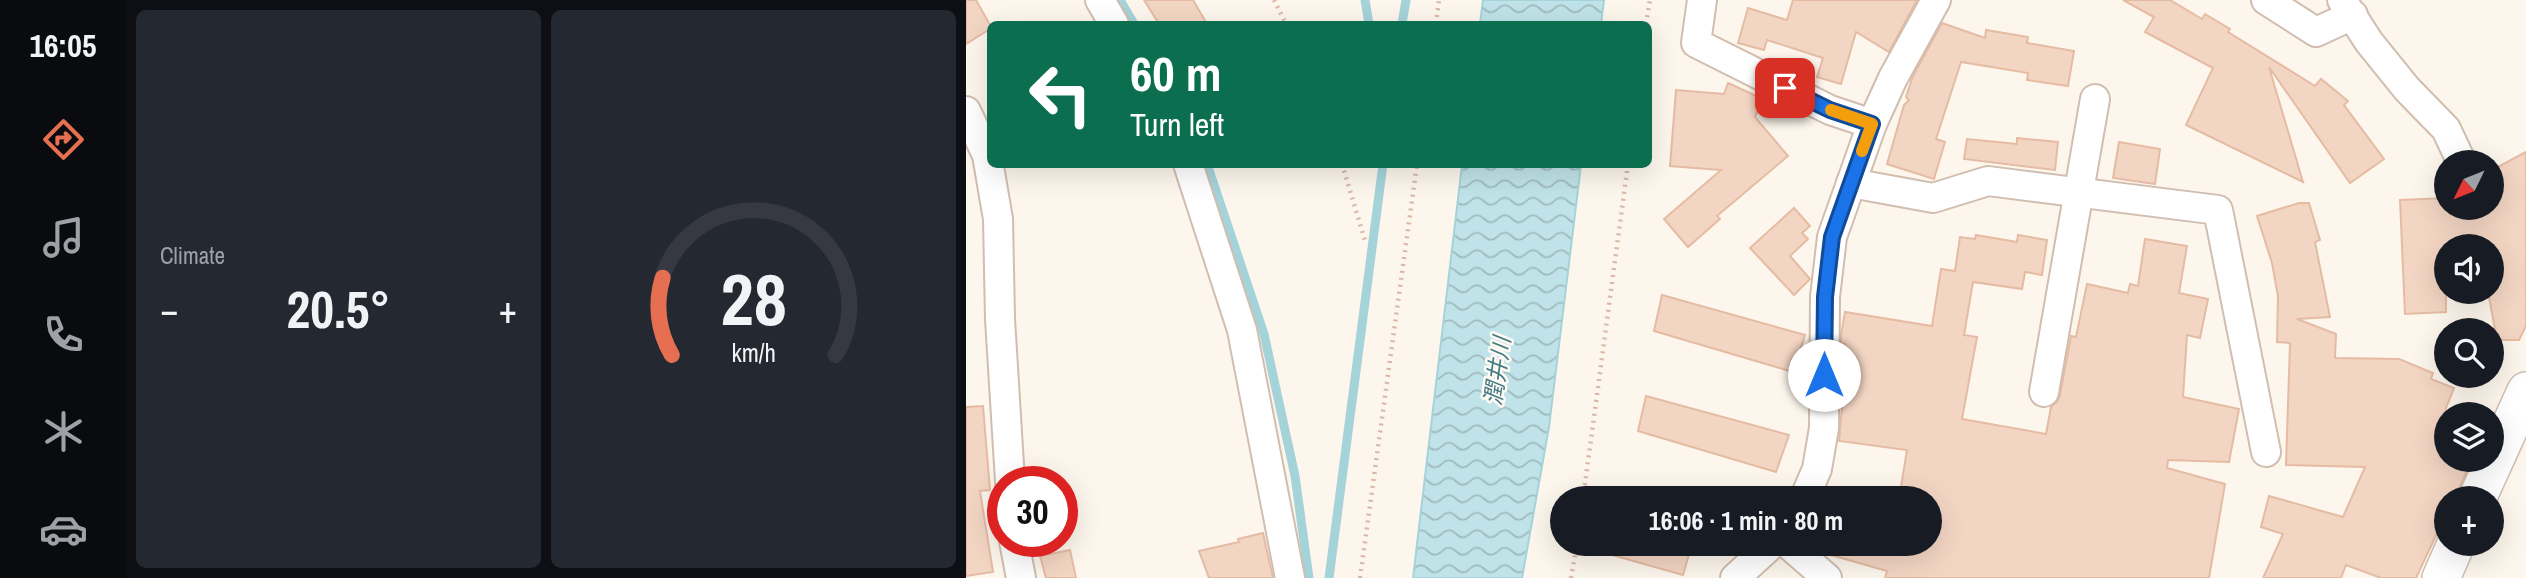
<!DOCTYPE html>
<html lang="en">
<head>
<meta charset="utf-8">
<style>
	body { margin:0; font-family:"Archivo Narrow","Noto Sans JP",sans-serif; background:#242831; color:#f1f3f6; height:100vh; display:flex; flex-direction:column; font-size:26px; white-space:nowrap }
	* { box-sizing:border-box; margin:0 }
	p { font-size:23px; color:#9ea1a6 }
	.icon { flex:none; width:38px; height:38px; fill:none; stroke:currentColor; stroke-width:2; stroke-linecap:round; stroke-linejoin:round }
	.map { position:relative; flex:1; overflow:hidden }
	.side { display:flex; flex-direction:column; gap:10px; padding:10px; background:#0d0f14; width:840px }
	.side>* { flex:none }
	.top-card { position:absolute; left:21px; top:21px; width:665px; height:147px; border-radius:10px; box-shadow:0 7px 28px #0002; background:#0b6e4f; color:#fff; overflow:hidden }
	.needle { width:46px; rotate:227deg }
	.controls { position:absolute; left:1468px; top:150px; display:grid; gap:14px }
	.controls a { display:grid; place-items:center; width:70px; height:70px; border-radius:50%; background:#171b24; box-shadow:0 7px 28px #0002; font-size:35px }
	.speed { position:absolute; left:21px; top:466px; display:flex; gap:14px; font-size:35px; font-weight:700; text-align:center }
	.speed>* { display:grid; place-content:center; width:91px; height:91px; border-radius:50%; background:#171b24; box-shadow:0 7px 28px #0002; line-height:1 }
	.speed .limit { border:10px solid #d22; background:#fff; color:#111 }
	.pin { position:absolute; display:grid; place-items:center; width:60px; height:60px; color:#fff; margin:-30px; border-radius:14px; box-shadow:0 4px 10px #0006 }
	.me { position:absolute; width:77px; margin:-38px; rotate:0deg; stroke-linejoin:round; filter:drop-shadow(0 0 5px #0008) }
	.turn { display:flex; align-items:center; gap:24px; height:147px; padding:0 28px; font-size:32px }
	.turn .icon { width:91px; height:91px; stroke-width:2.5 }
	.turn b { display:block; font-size:49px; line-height:60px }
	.big { font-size:52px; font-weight:800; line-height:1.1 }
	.side .card { flex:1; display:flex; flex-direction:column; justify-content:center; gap:10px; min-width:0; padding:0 24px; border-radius:10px; background:#242831 }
	.side .dial { align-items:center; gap:0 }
	.dial svg { height:182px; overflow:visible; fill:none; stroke:#363941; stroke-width:7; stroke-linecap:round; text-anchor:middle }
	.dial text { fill:#f1f3f6; stroke:none }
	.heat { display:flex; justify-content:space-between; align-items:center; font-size:38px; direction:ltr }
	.side .tiles { flex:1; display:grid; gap:10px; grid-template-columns:repeat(2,1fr) }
	.trip { position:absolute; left:584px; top:486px; width:392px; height:70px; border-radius:35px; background:#171b24; box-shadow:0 7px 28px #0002; font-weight:800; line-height:70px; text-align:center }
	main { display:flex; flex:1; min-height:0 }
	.menu { display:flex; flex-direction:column; width:126px; justify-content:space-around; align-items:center; background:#090b0e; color:#9ea1a6 }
	.menu .icon { width:49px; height:49px }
	.menu .on { color:#e76f51 }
	.menu b { font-size:32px; color:#f1f3f6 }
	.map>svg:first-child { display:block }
	.water { fill:url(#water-waves); stroke:#a5d3da; stroke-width:2 }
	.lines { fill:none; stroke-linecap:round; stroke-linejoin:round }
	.stream { stroke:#a5d3da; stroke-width:9 }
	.building { fill:#f3d5c3; stroke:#e6bba3; stroke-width:2 }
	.minor-casing { stroke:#d1beb0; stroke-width:32 }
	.tertiary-casing { stroke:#d1beb0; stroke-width:40 }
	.path { stroke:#d9b8a5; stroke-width:4.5; stroke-dasharray:2 5; stroke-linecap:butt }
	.minor { stroke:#fff; stroke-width:28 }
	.tertiary { stroke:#fff; stroke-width:37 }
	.route-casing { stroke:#114b97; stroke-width:18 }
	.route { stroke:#1a73e8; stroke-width:12 }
	.slow { stroke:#f59e0b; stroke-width:12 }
	.labels { text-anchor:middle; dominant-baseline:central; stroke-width:5; stroke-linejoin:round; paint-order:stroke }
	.water-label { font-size:23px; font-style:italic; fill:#437c86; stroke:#fffaf3 }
</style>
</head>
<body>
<main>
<nav class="menu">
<b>16:05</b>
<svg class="icon on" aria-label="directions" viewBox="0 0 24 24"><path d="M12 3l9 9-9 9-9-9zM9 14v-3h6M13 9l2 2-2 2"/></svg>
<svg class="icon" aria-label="music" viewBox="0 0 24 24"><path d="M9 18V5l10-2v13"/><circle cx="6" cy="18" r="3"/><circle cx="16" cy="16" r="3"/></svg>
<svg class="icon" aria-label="phone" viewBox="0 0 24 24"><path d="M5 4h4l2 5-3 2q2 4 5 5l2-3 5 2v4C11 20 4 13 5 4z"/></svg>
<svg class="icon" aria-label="climate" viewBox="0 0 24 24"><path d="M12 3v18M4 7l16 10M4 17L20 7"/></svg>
<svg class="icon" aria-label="car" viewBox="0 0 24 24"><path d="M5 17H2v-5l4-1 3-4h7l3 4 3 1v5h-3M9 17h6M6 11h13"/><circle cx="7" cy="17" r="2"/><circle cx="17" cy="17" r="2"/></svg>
</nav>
<section class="side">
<div class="tiles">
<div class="card"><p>Climate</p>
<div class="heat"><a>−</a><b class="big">20.5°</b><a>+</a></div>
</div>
<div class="card dial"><svg viewBox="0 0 100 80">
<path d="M14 69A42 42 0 1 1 86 69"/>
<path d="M14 69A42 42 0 0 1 10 35" stroke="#e76f51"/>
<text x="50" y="56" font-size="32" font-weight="700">28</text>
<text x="50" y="72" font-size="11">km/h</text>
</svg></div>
</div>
</section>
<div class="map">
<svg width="1560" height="578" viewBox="0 0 1560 578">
	<defs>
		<pattern id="water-waves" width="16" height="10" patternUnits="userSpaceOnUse" patternTransform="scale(1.75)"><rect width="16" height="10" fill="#bfe3e8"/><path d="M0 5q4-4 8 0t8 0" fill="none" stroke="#a0bbbe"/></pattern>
	</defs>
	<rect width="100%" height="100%" fill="#fdf6ec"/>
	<g class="water">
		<polygon points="517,0 638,0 635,24 514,24"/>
		<polygon points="496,165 615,165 583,427 556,578 447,578"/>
	</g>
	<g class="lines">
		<g class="stream">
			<polyline points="154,0 168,24"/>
			<polyline points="399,0 403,24"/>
			<polyline points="436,24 440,0"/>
			<polyline points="241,164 298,334 329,476 343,578"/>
			<polyline points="363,578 417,164"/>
		</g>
	</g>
	<g class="building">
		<polygon points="0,0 10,0 24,25 24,29 0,44"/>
		<polygon points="178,0 227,0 241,24 193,24"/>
		<polygon points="827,0 951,0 923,52 890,32 875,84 851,77 857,58 801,40 798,50 772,43 782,8 821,20"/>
		<polygon points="1157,0 1204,0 1236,19 1239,14 1264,29 1262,32 1349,86 1355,79 1382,101 1378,105 1418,159 1384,183 1303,67 1337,182 1220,125 1247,68 1179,32 1188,17"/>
		<polygon points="976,23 1019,38 1020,30 1062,37 1061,43 1108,51 1102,86 1061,80 1062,73 995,62 970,139 979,142 968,179 921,164 938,105 943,100 940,97 947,76"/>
		<polygon points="762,83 797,99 789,117 822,156 751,216 754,219 722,247 698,219 755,170 704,166 710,90 758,94"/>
		<polygon points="1051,138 1092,142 1089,170 998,159 1001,139 1051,144"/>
		<polygon points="1153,142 1194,149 1189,184 1147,178"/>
		<polygon points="1560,152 1560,326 1553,340 1531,340 1522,292 1526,292 1526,247 1480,247 1480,312 1439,314 1434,200 1480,198 1480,208 1526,208 1526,170"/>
		<polygon points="1333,203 1343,203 1354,240 1349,242 1364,317 1331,319 1370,334 1369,358 1433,359 1467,373 1465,379 1488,388 1480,408 1480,460 1506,460 1488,499 1480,499 1480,514 1450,578 1415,578 1380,565 1375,578 1297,578 1317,534 1295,527 1303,496 1377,517 1399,467 1320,465 1324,343 1311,342 1312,296 1306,263 1291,216"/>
		<polygon points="828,208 844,226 836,233 842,239 824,256 844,279 828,295 784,248"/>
		<polygon points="1010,235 1051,242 1052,235 1081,240 1076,275 1059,272 1056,289 1007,282 998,335 1011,337 996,419 1080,434 1085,407 1091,402 1094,395 1105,336 1110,337 1121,284 1162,293 1164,284 1172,286 1179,239 1221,246 1213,293 1242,299 1234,338 1221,335 1217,397 1273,409 1263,462 1202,460 1201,468 1259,484 1243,578 919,578 921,571 858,553 851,547 851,544 964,544 964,499 933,499 941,450 873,441 878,385 875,385 879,344 875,344 875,335 879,312 966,326 975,269 989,271 994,237 1009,239"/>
		<polygon points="696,295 839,335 827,372 688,331"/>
		<polygon points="680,396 823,435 810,472 672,431"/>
		<polygon points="17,406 24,490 14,491 27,572 0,576 0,407"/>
		<polygon points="297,533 307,578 243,578 233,551 273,542 272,539"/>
		<polygon points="633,544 726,544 717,575 632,551"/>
		<polygon points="104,550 110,578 80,578 74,556"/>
	</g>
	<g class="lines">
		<defs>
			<g id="minor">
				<polyline points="134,0 148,24"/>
				<polyline points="736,0 730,43 864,110 906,124"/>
				<polyline points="1300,0 1350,32 1387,15"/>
				<polyline points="1376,0 1403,42 1441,89 1480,129 1496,163"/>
				<polyline points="0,111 21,155 32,219 34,319 44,481"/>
				<polyline points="222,164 276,330 324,578"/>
				<polyline points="885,183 967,198 1022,181 1252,210 1300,452"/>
				<polyline points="1078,392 1129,99"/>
				<polyline points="838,499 851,469 858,428 859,297 866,237 906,124 927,78 970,0"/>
				<polyline points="48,541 55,578"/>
				<polyline points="822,544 861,578"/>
				<polyline points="769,578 806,544"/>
			</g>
			<g id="tertiary">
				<polyline points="1511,499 1560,391"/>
				<polyline points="1475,578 1490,544"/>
			</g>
		</defs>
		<use href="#minor" class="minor-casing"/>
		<use href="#tertiary" class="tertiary-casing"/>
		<g class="path">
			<polyline points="308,0 320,24"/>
			<polyline points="470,24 473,0"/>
			<polyline points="680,24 684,0"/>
			<polyline points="376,164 400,244"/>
			<polyline points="617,499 662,164"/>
			<polyline points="394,578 451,164"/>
			<polyline points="605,578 611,544"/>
		</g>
		<use href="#minor" class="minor"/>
		<use href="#tertiary" class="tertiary"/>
	</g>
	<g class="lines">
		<defs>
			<polyline id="route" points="819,88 864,110 906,124 866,237 859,297 858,375"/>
		</defs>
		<use href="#route" class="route-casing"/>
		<use href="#route" class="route"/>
		<polyline class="slow" points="865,110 906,124 896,151"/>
	</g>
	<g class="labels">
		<g class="water-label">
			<text transform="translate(531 371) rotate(-82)">潤井川</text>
		</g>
	</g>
</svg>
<div class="controls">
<a><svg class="needle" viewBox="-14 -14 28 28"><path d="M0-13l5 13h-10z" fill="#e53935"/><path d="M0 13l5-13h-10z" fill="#9ea1a6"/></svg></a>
<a><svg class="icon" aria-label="sound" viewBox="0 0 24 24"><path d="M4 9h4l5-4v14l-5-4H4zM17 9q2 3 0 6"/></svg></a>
<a><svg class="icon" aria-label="search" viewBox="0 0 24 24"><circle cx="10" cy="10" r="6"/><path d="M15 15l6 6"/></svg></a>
<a><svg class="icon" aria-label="layers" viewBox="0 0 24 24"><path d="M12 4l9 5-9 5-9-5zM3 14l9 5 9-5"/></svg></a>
<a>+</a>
</div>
<div class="speed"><div class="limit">30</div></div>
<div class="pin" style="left:819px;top:88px;background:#d93025"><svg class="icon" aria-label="arrive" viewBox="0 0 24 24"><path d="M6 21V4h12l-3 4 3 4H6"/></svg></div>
<svg class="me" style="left:858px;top:375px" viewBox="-20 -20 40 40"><circle r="19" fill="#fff"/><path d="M0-13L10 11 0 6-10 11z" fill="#1a73e8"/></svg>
<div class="trip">16:06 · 1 min · 80 m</div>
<div class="top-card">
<div class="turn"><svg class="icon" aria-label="left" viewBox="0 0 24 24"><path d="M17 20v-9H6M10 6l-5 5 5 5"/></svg><div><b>60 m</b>Turn left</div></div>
</div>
</div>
</main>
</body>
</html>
